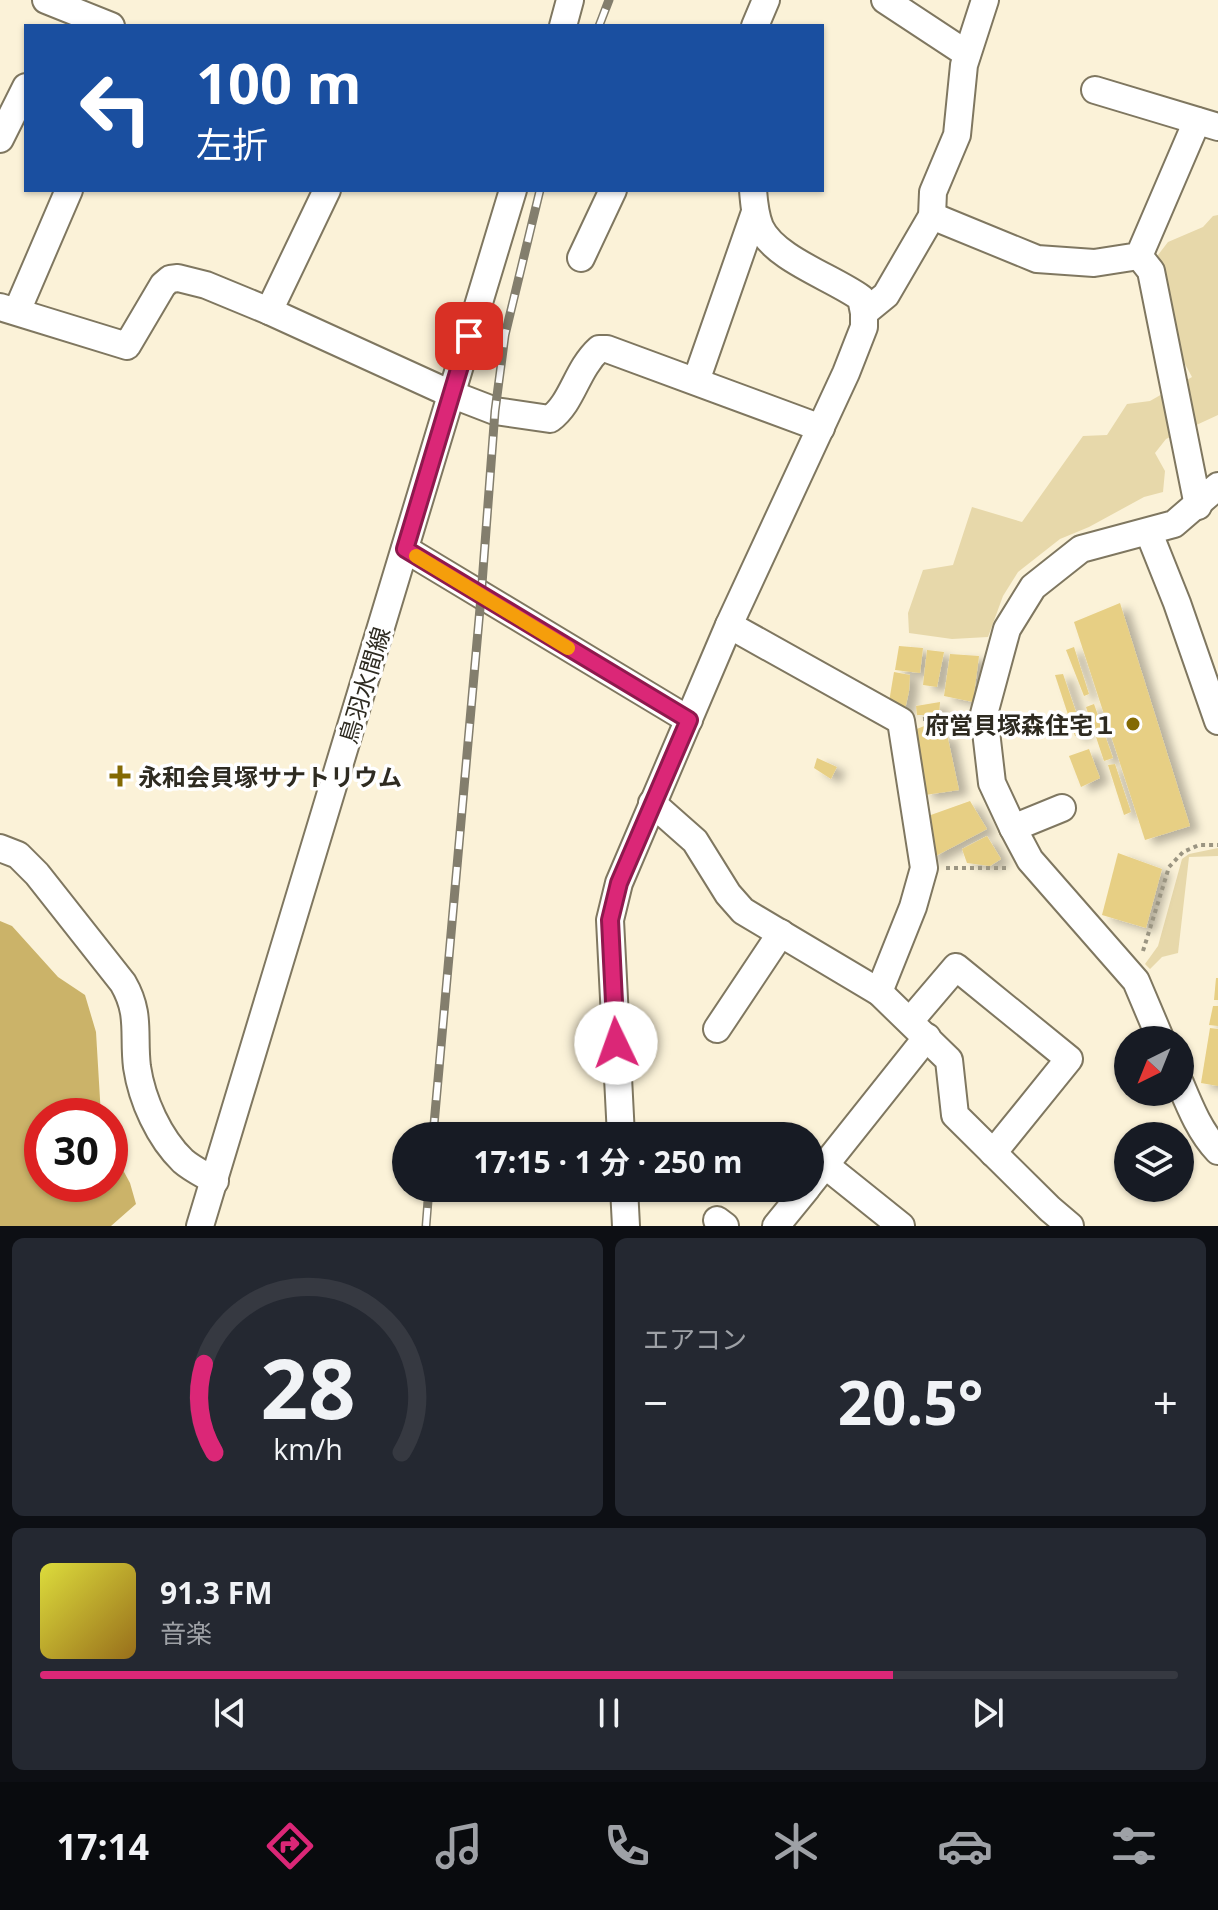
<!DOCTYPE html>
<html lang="ja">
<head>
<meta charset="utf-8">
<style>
	body { margin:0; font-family:"Open Sans","Noto Sans JP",sans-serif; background:#242831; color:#f1f3f6; height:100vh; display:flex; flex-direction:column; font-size:30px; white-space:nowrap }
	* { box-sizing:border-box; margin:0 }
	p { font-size:26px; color:#9ea1a6 }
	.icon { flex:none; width:44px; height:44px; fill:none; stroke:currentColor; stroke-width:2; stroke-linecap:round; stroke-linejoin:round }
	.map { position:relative; height:1226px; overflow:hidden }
	.details { display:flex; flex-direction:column; gap:12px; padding:12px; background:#0d0f14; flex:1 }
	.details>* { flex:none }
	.hud { position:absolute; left:24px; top:24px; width:800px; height:168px; border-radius:0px; box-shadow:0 2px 6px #0004; background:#1a4fa0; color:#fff; overflow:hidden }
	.needle { width:52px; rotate:223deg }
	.controls { position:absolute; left:1114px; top:1026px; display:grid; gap:16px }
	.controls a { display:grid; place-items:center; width:80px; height:80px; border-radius:50%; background:#171b24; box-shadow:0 2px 6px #0004; font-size:40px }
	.speed { position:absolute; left:24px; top:1098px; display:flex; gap:16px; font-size:40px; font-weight:700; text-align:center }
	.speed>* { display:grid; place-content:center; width:104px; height:104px; border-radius:50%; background:#171b24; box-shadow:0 2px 6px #0004; line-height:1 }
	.speed .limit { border:12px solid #d22; background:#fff; color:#111 }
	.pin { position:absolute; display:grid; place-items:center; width:68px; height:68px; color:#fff; margin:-34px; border-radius:16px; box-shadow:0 4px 12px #0006 }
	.me { position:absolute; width:88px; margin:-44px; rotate:357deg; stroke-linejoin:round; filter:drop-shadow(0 0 6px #0008) }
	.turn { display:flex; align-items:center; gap:28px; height:168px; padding:0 40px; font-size:36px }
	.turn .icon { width:104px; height:104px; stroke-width:2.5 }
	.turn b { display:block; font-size:56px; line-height:68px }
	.big { font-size:60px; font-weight:700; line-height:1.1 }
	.details .card { flex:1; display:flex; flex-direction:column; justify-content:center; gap:12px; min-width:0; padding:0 28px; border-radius:12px; background:#242831 }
	.details .dial { align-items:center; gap:0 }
	.dial svg { height:208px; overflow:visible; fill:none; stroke:#363941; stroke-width:7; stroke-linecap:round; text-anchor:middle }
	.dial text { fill:#f1f3f6; stroke:none }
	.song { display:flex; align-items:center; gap:24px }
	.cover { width:96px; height:96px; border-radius:12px; background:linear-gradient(135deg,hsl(60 70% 55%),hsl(40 70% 35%)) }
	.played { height:8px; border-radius:4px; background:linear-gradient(90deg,#db2777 75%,#363941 75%) }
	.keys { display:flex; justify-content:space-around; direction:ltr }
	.heat { display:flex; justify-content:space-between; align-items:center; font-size:44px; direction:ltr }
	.details .tiles { flex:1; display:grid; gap:12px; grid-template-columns:1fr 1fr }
	.card:last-child { grid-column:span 2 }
	.trip { position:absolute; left:392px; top:1122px; width:432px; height:80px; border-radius:40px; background:#171b24; box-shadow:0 2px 6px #0004; font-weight:700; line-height:80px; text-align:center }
	.tab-bar { display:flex; height:128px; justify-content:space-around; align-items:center; background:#090b0e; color:#9ea1a6 }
	.tab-bar .icon { width:56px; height:56px }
	.tab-bar .current { color:#db2777 }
	.tab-bar b { font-size:36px; color:#f1f3f6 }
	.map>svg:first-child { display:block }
	.green { fill:#e7d8aa }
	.water { fill:#cbb369 }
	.building { fill:#e7cf84; filter:url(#shadow) }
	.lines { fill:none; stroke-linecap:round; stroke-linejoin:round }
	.minor-casing { stroke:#7f7760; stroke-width:30 }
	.path { stroke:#9b9582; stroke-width:4; stroke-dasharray:4 4; stroke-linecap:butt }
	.minor { stroke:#fff; stroke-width:26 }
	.rail-casing { stroke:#837e6d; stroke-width:9 }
	.rail { stroke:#fff; stroke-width:6; stroke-dasharray:18; stroke-linecap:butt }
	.route-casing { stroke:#8e194d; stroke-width:20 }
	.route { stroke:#db2777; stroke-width:14 }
	.slow { stroke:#f59e0b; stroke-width:14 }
	.poi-dot { fill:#836a04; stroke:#fff; stroke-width:3 }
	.labels { text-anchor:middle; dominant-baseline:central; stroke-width:7; stroke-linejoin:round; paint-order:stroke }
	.street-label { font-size:24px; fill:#2e2b21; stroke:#fff }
	.poi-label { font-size:24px; font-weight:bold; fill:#2e2b21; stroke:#fff; text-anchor:end }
</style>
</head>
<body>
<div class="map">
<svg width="1218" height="1226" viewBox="0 0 1218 1226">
	<defs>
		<filter id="shadow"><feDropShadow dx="9" dy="5" stdDeviation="4" flood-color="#0004"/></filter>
	</defs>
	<rect width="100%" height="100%" fill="#fbf2d8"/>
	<g class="green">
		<polygon points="1218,215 1218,415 1166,439 1155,453 1165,471 1163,492 1144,497 1089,527 1060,539 1018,572 1003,596 988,637 952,639 909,633 908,613 923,570 953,565 972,507 1022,522 1083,436 1107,435 1127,404 1150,401 1192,377 1179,353 1148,268 1168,242 1203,227 1213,216"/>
		<polygon points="1218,848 1218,856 1189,857 1178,953 1162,957 1150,969 1145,964 1158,946 1182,859 1189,854"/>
	</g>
	<polygon class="water" points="0,921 12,926 58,977 85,995 96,1032 101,1116 42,1116 42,1184 110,1184 110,1146 130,1183 136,1204 111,1226 0,1226"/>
	<g class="building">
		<polygon points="1120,603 1190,826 1145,840 1074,622"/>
		<polygon points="899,646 923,648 920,673 895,670"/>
		<polygon points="1074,647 1089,694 1084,696 1066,650"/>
		<polygon points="927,650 944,652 937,687 923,685"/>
		<polygon points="950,654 979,656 973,702 944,696"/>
		<polygon points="894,672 910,675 909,691 904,714 888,708"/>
		<polygon points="1063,674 1084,735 1075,736 1055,675"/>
		<polygon points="940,702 939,715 917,715 916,706"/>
		<polygon points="1094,704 1113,758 1104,761 1086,707"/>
		<polygon points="932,723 935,735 947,734 959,790 925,795 909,732"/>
		<polygon points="1089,749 1100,778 1081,787 1069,756"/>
		<polygon points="817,758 837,767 831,779 814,768"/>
		<polygon points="1115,764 1131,812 1124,815 1108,765"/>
		<polygon points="970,801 987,829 928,860 928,816"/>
		<polygon points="987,836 1001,859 990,866 967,863 962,849"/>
		<polygon points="1118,853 1162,869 1146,928 1102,915"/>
		<polygon points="1216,978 1218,978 1218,1000 1214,1000"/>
		<polygon points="1213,1006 1218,1006 1218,1026 1209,1025"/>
		<polygon points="1210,1028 1218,1029 1218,1086 1201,1083"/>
	</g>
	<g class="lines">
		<defs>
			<g id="minor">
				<polyline points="46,0 111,26"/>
				<polyline points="885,0 967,54"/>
				<polyline points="563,26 570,0"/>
				<polyline points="755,26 766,0"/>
				<polyline points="1095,90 1218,127"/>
				<polyline points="0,139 26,87"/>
				<polyline points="932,216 1037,259 1094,263 1139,256 1197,121"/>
				<polyline points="1139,256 1151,271 1198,506"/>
				<polyline points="581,258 613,190"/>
				<path d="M 0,307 L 127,346 L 163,285 L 170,279 L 178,278 L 206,285 L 269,311 L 451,394 L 495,411 L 550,419 C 573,402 576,370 599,349 L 607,349 L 821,428"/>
				<polyline points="17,311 69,190"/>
				<polyline points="269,311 327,190"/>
				<polyline points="864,313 886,295 932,216 933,192 957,135 964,65 985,0"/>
				<polyline points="696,381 755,212"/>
				<polyline points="1149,533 1177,603 1218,721"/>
				<polyline points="405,549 689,720"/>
				<polyline points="729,625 901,721 924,868 913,907 879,992"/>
				<polyline points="652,803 695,841 728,894 743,911 879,992 949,1060 955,1115 1050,1209 1070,1226"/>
				<polyline points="1013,828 1062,808"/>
				<path d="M 0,848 L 18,855 L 37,874 L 123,983 C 141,1014 133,1034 137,1067 C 142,1100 159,1138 183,1161 C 192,1169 205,1175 215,1181"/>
				<polyline points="910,1021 956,967 1069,1059 993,1153"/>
				<polyline points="717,1029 781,933"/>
				<polyline points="1161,1040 1136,981 1030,860 1013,828 992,783 984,714 1007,629 1033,587 1081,549 1174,524 1218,486"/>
				<path d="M 1180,1083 C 1190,1107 1200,1132 1218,1151"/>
				<path d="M 621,1136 L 610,920 L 619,883 L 729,625 L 846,373 L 864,327 L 864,313 L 861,298 C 832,277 775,259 760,227 C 755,215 754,203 753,190"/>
				<polyline points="825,1165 901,1226"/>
				<polyline points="810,1184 927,1037"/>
				<polyline points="624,1188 626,1226"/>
				<polyline points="717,1220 725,1226"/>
				<polyline points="200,1226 513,190"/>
				<polyline points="776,1226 807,1188"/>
			</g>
		</defs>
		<use href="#minor" class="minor-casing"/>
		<g class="path">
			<polyline points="923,719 962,716"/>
			<polyline points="946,868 1006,868"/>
			<polyline points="1143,951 1169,867 1183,852 1199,845 1218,845"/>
		</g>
		<use href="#minor" class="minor"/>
		<defs>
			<g id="rail">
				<polyline points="599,26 609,0"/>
				<polyline points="433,1136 481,597 495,411 505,335 540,190"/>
				<polyline points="426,1226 429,1188"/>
			</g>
		</defs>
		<use href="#rail" class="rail-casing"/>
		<use href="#rail" class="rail"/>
	</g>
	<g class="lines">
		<defs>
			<polyline id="route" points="469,336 405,549 689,720 619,883 610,920 616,1043"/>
		</defs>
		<use href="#route" class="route-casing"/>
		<use href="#route" class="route"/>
		<polyline class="slow" points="416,556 568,648"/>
	</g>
	<g class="poi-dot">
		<circle cx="1133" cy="724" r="8"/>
		<path d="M116 764h8v8h8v8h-8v8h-8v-8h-8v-8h8z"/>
	</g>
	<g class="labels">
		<g class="street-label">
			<text transform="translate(364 685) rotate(-73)">鳥羽水間線</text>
		</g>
		<g class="poi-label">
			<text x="1117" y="724">府営貝塚森住宅１</text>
			<text x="138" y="776" text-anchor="start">永和会貝塚サナトリウム</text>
		</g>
	</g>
</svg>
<div class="controls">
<a><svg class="needle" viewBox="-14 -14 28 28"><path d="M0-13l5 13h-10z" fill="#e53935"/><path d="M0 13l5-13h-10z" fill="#9ea1a6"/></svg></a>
<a><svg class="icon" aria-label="layers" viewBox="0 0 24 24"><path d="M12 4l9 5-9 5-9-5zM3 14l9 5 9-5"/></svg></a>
</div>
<div class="speed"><div class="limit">30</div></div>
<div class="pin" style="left:469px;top:336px;background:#d93025"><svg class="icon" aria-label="arrive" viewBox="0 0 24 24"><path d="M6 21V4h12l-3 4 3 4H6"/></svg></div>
<svg class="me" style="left:616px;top:1043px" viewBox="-20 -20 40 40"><circle r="19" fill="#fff"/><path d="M0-13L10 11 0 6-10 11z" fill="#db2777"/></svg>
<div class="trip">17:15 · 1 分 · 250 m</div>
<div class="hud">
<div class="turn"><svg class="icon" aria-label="left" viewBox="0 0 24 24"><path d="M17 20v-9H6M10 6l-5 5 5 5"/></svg><div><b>100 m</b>左折</div></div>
</div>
</div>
<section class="details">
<div class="tiles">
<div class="card dial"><svg viewBox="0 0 100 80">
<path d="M14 69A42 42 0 1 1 86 69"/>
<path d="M14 69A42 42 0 0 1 10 35" stroke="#db2777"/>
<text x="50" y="56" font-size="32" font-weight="700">28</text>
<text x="50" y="72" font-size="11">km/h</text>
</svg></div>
<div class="card"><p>エアコン</p>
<div class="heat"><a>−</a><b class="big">20.5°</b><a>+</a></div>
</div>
<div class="card">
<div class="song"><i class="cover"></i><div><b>91.3 FM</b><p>音楽</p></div></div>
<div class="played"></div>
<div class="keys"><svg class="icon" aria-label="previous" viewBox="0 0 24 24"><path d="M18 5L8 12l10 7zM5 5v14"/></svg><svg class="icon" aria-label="pause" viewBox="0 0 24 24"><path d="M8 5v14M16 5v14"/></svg><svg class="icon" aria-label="next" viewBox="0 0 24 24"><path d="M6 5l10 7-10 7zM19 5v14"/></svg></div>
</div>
</div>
</section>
<nav class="tab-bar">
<b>17:14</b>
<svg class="icon current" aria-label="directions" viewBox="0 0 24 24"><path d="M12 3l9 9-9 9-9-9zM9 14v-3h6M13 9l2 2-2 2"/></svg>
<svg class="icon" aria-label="music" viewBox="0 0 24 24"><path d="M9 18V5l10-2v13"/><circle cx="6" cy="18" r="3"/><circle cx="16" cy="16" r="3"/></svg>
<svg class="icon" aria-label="phone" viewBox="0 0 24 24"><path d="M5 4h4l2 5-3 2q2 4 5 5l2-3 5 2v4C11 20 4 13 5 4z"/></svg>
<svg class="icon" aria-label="climate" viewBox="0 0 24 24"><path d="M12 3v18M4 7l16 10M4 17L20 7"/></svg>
<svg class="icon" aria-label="car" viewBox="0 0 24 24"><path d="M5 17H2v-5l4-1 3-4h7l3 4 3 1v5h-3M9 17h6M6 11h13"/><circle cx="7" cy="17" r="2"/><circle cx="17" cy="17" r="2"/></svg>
<svg class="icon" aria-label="filters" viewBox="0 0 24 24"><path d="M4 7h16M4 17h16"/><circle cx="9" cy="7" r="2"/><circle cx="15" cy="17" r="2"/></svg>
</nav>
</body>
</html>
